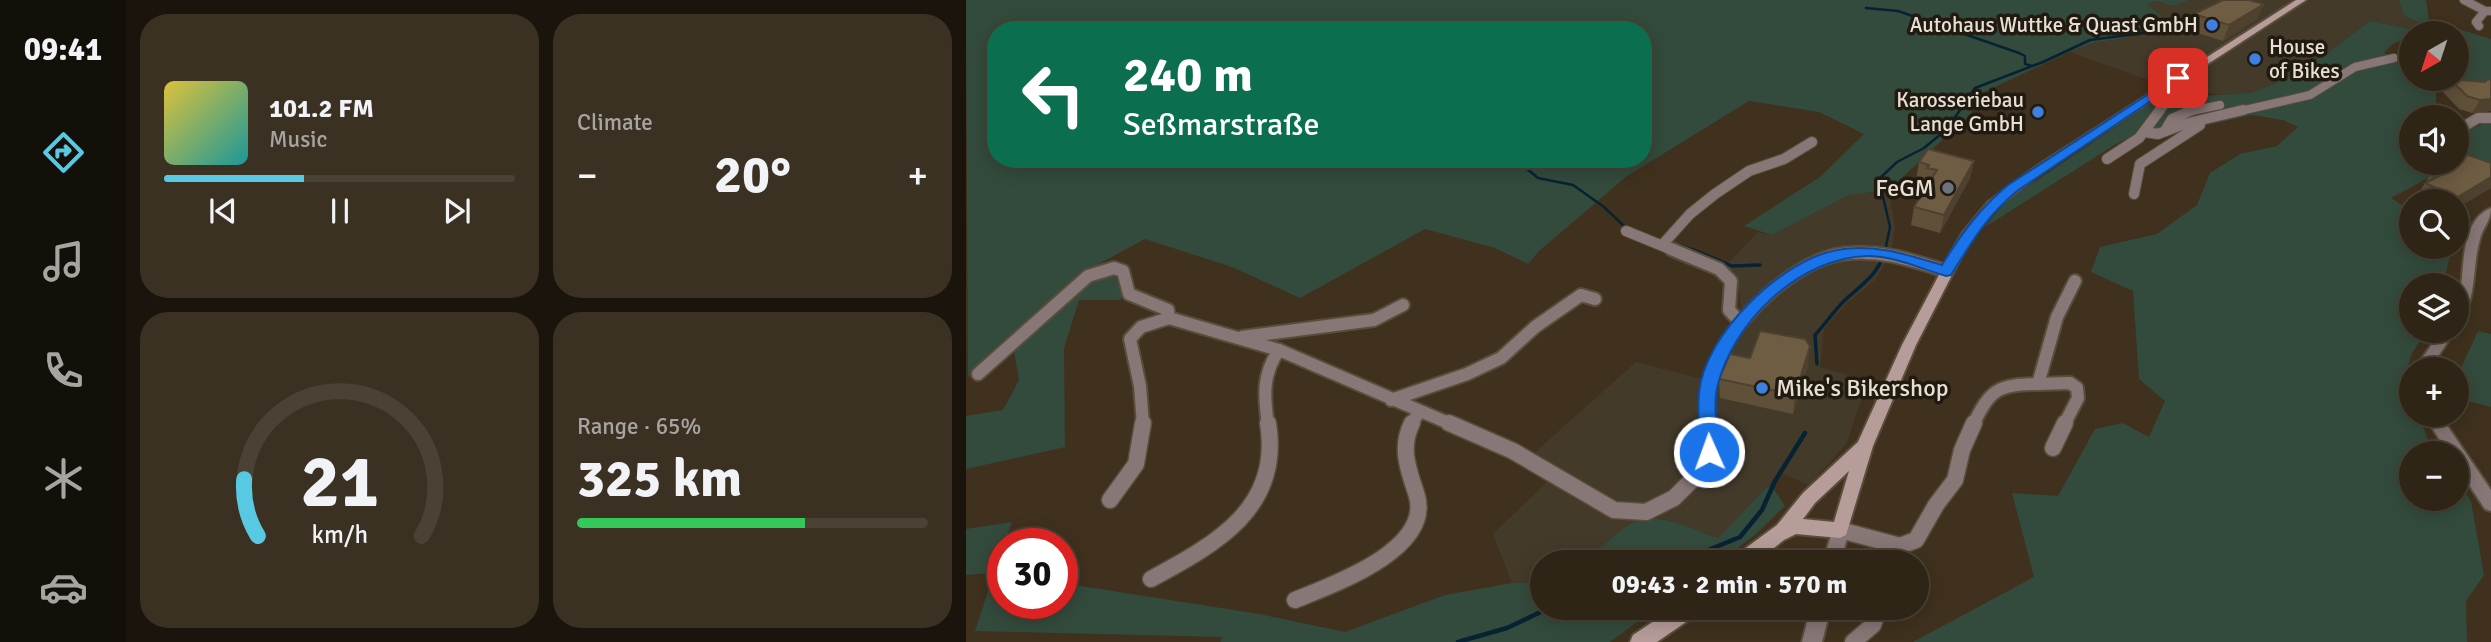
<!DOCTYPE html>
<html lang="en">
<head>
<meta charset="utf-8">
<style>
	body { margin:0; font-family:Signika,sans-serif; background:#3b3123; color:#f1f3f6; height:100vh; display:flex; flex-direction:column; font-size:26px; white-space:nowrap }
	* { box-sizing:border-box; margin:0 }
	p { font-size:23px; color:#a7a5a1 }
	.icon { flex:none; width:38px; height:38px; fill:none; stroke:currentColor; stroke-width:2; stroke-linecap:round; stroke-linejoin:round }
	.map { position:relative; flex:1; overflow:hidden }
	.details { display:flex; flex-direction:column; gap:14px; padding:14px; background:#1a140c; width:840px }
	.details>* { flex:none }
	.guide { position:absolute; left:21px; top:21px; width:665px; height:147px; border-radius:28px; box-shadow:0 4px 18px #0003,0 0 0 2px #4a4235; background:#0b6e4f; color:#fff; overflow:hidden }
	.needle { width:46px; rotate:219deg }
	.fabs { position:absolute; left:1433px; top:21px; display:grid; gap:14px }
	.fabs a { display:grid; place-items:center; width:70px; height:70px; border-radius:50%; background:#2f2516; box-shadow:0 4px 18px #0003,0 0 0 2px #4a4235; font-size:35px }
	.speed { position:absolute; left:21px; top:528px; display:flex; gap:14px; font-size:35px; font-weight:700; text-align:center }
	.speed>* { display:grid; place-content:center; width:91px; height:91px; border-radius:50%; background:#2f2516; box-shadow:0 4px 18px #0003,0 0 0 2px #4a4235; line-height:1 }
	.speed .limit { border:10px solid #d22; background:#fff; color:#111 }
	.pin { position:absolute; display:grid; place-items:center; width:60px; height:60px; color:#fff; margin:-30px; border-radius:14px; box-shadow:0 4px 10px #0006 }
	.me { position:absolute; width:77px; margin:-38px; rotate:358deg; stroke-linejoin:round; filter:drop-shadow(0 0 5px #0008) }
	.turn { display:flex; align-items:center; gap:24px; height:147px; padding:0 21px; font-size:32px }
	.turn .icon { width:91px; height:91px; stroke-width:2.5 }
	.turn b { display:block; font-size:49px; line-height:60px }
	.big { font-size:52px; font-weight:800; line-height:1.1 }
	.details .card { flex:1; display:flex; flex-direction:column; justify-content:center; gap:10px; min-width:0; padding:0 24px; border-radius:28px; background:#3b3123 }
	.details .dial { align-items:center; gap:0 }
	.dial svg { height:182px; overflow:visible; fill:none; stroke:#4a4235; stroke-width:7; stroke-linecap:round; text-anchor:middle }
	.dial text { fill:#f1f3f6; stroke:none }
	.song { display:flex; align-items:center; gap:21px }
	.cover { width:84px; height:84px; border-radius:10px; background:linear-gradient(135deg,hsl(50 70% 55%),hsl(180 70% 35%)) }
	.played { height:7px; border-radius:4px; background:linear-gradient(90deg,#57c9e2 40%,#4a4235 40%) }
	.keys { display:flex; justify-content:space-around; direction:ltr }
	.heat { display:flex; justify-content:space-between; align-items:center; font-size:38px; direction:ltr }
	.charge { height:10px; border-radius:5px; background:linear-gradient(90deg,#34c759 65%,#4a4235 0) }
	.details .tiles { flex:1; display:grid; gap:14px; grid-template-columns:repeat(2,1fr) }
	.trip { position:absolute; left:564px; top:550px; width:399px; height:70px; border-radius:35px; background:#2f2516; box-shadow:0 4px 18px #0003,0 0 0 2px #4a4235; font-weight:800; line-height:70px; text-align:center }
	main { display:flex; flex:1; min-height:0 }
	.tab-bar { display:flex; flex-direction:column; width:126px; justify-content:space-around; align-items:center; background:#130f09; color:#a7a5a1 }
	.tab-bar .icon { width:49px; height:49px }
	.tab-bar .active { color:#57c9e2 }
	.tab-bar b { font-size:32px; color:#f1f3f6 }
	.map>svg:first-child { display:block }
	.commercial { fill:#433a2a }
	.green { fill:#334b3c; fill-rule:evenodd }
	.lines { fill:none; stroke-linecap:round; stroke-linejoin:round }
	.stream-far2 { stroke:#072333; stroke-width:2.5 }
	.stream-far1 { stroke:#072333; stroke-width:3.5 }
	.stream { stroke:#072333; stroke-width:4.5 }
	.minor-far3-casing { stroke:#5a4d3a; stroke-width:10 }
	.minor-far2-casing { stroke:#5a4d3a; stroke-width:12 }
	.minor-far1-casing { stroke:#5a4d3a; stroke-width:16 }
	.minor-casing { stroke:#5a4d3a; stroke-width:19 }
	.tertiary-casing { stroke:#5a4d3a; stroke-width:4 }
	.secondary-casing { stroke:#5a4d3a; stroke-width:4 }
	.minor-far3 { stroke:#877776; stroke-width:8 }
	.minor-far2 { stroke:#877776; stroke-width:10 }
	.minor-far1 { stroke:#877776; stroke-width:12 }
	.minor { stroke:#877776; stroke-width:16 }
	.tertiary { fill:#877776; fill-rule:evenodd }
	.secondary { fill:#b69d9a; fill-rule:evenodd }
	.wall { fill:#5f503a }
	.shaded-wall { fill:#4e412f }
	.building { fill:#6f5d43; stroke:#4e412f; stroke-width:2 }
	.route { fill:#1a73e8; stroke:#114b97; stroke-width:2 }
	.shop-dot { fill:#3f7fe0; stroke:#211a11; stroke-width:2.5 }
	.worship-dot { fill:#6b7280; stroke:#211a11; stroke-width:2.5 }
	.labels { text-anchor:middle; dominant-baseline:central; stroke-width:7; stroke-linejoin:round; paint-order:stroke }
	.far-poi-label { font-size:21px; fill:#e8dfd3; stroke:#211a11; text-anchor:end }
	.poi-label { font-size:24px; fill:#e8dfd3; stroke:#211a11; text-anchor:end }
</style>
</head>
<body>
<main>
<nav class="tab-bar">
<b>09:41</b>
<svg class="icon active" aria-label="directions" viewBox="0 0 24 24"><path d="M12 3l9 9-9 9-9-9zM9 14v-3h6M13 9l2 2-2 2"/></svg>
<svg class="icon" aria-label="music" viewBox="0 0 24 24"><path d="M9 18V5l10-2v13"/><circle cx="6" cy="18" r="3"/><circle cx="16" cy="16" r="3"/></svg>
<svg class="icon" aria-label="phone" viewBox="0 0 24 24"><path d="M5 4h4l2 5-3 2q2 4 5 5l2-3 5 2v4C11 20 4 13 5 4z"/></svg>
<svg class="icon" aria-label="climate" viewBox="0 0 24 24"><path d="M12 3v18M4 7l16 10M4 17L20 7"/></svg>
<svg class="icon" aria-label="car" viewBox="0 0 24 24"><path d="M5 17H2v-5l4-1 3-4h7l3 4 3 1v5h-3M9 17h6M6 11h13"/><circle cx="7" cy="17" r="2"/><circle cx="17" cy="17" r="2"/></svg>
</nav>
<section class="details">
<div class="tiles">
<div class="card">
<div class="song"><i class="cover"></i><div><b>101.2 FM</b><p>Music</p></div></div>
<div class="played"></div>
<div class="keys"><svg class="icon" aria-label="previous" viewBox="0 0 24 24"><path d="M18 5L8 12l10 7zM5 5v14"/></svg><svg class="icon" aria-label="pause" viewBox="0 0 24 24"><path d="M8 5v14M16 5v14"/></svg><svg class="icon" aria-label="next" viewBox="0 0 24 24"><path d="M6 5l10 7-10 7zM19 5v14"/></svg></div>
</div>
<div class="card"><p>Climate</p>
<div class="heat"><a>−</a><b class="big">20°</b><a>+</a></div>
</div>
<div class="card dial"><svg viewBox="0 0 100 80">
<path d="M14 69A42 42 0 1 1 86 69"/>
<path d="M14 69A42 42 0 0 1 8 44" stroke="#57c9e2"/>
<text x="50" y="56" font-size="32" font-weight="700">21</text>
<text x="50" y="72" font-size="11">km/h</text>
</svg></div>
<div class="card"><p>Range · 65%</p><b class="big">325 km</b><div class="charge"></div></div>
</div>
</section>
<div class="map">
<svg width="1525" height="642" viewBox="0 0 1525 642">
	<rect width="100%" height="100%" fill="#3f311d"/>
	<g class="commercial">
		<polygon points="1224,0 1262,0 1277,4 1287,0 1433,0 1438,16 1477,33 1464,33 1404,21 1363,52 1309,84 1284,93 1253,95 1191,83 1103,52 1127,43 1160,38 1201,21 1180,4 1189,1 1207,6"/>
		<polygon points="923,190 929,228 925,253 909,280 880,304 858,329 854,367 904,381 892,408 881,443 843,485 815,473 752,538 695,518 615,562 576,562 576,583 546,583 527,534 594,469 568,453 670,362 752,383 758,363 778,330 771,275 759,266 792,232 806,235 883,195"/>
	</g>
	<g class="green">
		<path d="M 0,0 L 1224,0 L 1207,6 L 1190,1 L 1181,4 L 1201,21 L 1160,38 L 1127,43 L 1103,52 L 1012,95 L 1005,113 L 923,190 L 883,195 L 806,235 L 778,226 L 854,177 L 898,134 L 853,112 L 783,101 L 661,176 L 573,251 L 562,264 L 529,248 L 459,229 L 334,298 L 266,267 L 179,239 L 127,267 L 103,285 L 2,377 ZM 30,30 L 677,30 L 677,159 L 30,159 Z"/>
		<path d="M 1433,0 L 1460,0 L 1463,20 L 1525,39 L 1525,93 L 1505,88 L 1470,89 L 1470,103 L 1480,117 L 1446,117 L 1446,163 L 1490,163 L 1425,198 L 1445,211 L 1446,247 L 1486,247 L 1477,285 L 1446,285 L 1446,331 L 1461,331 L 1446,353 L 1439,375 L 1445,392 L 1446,415 L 1453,415 L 1462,440 L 1471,453 L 1446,453 L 1446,499 L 1491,499 L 1491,482 L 1505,501 L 1518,575 L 1500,601 L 1501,642 L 947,642 L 1068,577 L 1046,493 L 1092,496 L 1129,429 L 1157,423 L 1183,437 L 1199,401 L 1173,379 L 1167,291 L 1125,272 L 1134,247 L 1191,234 L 1231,205 L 1244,173 L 1274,154 L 1311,146 L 1332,127 L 1317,120 L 1286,115 L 1205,133 L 1181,128 L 1150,144 L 1019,227 L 1039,202 L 1191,99 L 1284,93 L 1309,84 L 1363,52 L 1404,21 L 1464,33 L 1446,33 L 1445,41 C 1433,38 1426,43 1418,53 L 1445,62 L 1446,79 L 1491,79 L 1491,33 L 1477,33 L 1438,16 Z"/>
		<polygon points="1525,120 1525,174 1491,162 1491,130 1498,132"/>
		<polygon points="143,273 156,281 155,300 113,300 98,348 99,447 0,469 0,416 37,410 53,380 48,351 128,274"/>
		<polygon points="1512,331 1525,334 1525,407 1491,398 1491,377"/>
		<path d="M 802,486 L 809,491 L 819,506 L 789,535 L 753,562 L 615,562 C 633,552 646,535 663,525 C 690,508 726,530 752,538 Z"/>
		<polygon points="46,522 28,572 37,574 37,604 96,604 96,583 293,614 379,632 479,595 546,583 576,583 576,607 691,607 644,642 254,642 257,637 9,631 28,573 0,575 0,529"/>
	</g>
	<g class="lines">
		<g class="stream-far2">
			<polyline points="900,8 932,11 1053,53 1059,56 1059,64 1066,66"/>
			<polyline points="549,159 572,178 607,185 638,207 660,228"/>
			<polyline points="714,245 729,251"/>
			<polyline points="919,251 924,227 913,179 931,162 958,148 981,129 1009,88 1077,62 1124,40 1186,32"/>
		</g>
		<g class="stream-far1">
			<polyline points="725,249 766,266 794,265"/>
			<path d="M 851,364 L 849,335 C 859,324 868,311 878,301 C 895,285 914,274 919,249"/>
		</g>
		<g class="stream">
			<polyline points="713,562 774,537 796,510 809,481 839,433"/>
			<polyline points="492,642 541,628 585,607"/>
		</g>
		<defs>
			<g id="minor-far3">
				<polyline points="1498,0 1519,11 1525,11"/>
				<polyline points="1513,26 1510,22 1519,11"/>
				<polyline points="1193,112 1204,99 1195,89"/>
				<polyline points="1220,112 1254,105"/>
				<polyline points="1270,112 1344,95 1389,67 1428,58"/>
			</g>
			<g id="minor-far2">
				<polyline points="1495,128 1512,118 1525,118"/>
				<polyline points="1199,131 1206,119 1226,110"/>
				<polyline points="1179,132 1192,134 1218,124 1277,110"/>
				<polyline points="1141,159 1173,138 1194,110"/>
				<polyline points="1168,194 1174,164 1234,125"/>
				<polyline points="660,231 709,251"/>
				<polyline points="697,244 724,214 749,194 783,171 818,159 846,142"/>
			</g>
			<g id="minor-far1">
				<polyline points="705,249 753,269 765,281 763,310 774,322"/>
				<polyline points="276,337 408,320 437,305"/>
				<polyline points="12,374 122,276 148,268 157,271 163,294 202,310 203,318 313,350 487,425"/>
				<polyline points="1072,384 1104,383 1111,388 1112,398 1098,425"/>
				<polyline points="425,400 501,374 535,358 569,327 615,295 629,299"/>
				<polyline points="177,425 174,386 164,339 175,327 203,318"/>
				<path d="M 302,425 C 298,397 296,374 313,350"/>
				<polyline points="445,425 453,412"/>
				<path d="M 743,425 C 742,405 742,387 748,367 C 764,323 828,260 876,254 C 913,249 945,260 980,271"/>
				<path d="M 1007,425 C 1025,388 1032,385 1072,384 L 1091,317 L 1109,281"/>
			</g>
			<g id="minor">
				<polyline points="483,423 547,451 648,510 680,512 708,498 731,475 743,452 743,423"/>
				<polyline points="1087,448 1099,423"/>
				<polyline points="144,500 170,464 177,423"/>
				<polyline points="874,530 934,546 929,562"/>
				<polyline points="934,546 950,540 970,505 989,480 996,450 1008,423"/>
				<path d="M 185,579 C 250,544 316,508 302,423"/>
				<path d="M 329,600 C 366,585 466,550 451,496 C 443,471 433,449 446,423"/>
				<polyline points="887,642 907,625 913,607"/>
			</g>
			<g id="tertiary">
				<path d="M 1525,208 C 1525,221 1517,227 1514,239 C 1506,267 1511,294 1496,320 L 1491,322 C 1491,306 1494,292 1496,277 C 1498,254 1499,218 1525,208 Z"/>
				<polygon points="1475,331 1489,331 1469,361 1467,369 1453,369 1455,360"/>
				<polygon points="1458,415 1474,415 1525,490 1525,511 1519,509 1491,467 1491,453 1482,453"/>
				<polygon points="874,522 880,525 883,530 875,562 857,562 868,525"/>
				<polygon points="845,607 865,607 856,642 836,642"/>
			</g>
			<g id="secondary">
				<path d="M 1330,0 L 1340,0 L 1079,170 L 1030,208 L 1006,236 L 950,345 L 907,446 L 880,535 L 874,538 L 830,534 L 818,540 L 790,562 L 767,562 L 769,556 L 811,525 L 837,493 L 892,442 L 936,345 L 984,254 L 997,232 L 1022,202 L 1071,166 ZM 883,471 L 868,522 L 837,519 L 849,503 Z"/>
				<polygon points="709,607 736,607 733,613 691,642 664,642 667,635"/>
			</g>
		</defs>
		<use href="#minor-far3" class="minor-far3-casing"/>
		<use href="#minor-far2" class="minor-far2-casing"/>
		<use href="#minor-far1" class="minor-far1-casing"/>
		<use href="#minor" class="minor-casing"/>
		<use href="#tertiary" class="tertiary-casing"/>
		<use href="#secondary" class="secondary-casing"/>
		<use href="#minor-far3" class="minor-far3"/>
		<use href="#minor-far2" class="minor-far2"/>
		<use href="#minor-far1" class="minor-far1"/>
		<use href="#minor" class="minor"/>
		<use href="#tertiary" class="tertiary"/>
		<use href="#secondary" class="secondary"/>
	</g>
	<g class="wall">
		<polygon points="1298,4 1291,19 1257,41 1222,30 1228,14"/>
		<polygon points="1483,79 1519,82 1525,80 1525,111 1506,113 1493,109 1476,91"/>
		<polygon points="1008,161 1004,178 974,233 945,225 948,207 961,187 958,186 959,182 950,180 953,162"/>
		<polygon points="1525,163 1525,188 1491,208 1491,201 1448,201 1467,170"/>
		<polygon points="784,358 842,366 827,414 754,398 753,379"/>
	</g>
	<g class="shaded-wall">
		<polygon points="1298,4 1291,19 1257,41 1263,25"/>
		<polygon points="1525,99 1525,111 1506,113 1514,100"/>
		<polygon points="1008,161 1004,178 974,233 978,215"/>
		<polygon points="1525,177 1525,188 1491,208 1491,201 1484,201"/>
		<polygon points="844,346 842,366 827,414 829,395"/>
	</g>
	<g class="building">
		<polygon points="1257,0 1283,0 1298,4 1263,25 1228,14"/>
		<polygon points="1484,79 1519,82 1522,79 1525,80 1525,99 1514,100 1501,96"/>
		<polygon points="962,149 1008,161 978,215 948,207 971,170 961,168 963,165 953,162"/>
		<polygon points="1497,153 1525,163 1525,177 1485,201 1474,196 1479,192 1459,183 1477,174 1467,170 1480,163 1491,163 1491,156"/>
		<polygon points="794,331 839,339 844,346 829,395 753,379 764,354 784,358"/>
	</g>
	<path class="route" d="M 1212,75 L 1218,78 L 1216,80 L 1051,191 C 1019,218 1007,240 985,275 L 980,276 C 955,269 929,256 902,256 C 834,257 766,322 751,388 C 747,407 752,432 753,452 L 750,457 L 743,459 L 737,457 L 734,452 C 734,433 731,412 733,393 C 738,335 815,260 871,250 C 908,243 942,255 976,265 C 995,234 1014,208 1042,185 Z"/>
	<g class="shop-dot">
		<circle cx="1246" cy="25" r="7"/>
		<circle cx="1289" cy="59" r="7"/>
		<circle cx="1072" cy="112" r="7"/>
		<circle cx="796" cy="388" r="7"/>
	</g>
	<circle class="worship-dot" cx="982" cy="188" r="7"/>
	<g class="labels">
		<g class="far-poi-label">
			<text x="1232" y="25">Autohaus Wuttke &amp; Quast GmbH</text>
			<text x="1303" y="47" text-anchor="start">House<tspan x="1303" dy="24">of Bikes</tspan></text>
			<text x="1058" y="100">Karosseriebau<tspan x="1058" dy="24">Lange GmbH</tspan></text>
		</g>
		<g class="poi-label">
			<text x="968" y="188">FeGM</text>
			<text x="810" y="388" text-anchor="start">Mike's Bikershop</text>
		</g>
	</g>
</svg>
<div class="fabs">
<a><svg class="needle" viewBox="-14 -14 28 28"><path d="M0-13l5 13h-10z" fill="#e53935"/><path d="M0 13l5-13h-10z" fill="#a7a5a1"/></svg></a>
<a><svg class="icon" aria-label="sound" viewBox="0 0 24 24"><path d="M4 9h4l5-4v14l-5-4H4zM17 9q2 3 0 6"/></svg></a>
<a><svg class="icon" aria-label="search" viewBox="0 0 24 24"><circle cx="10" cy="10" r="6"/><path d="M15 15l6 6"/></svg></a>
<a><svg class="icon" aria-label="layers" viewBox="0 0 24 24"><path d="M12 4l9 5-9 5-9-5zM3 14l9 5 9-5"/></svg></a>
<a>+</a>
<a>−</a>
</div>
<div class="speed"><div class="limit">30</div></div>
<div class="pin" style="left:1212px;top:78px;background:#d93025"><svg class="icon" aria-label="arrive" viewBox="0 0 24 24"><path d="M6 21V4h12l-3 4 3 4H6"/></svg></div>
<svg class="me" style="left:743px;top:452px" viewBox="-20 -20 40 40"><circle r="17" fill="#1a73e8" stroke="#fff" stroke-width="3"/><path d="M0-11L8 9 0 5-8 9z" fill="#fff"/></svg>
<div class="trip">09:43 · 2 min · 570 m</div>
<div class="guide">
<div class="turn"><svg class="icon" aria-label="left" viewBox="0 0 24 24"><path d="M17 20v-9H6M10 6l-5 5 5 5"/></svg><div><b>240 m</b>Seßmarstraße</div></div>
</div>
</div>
</main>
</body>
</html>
